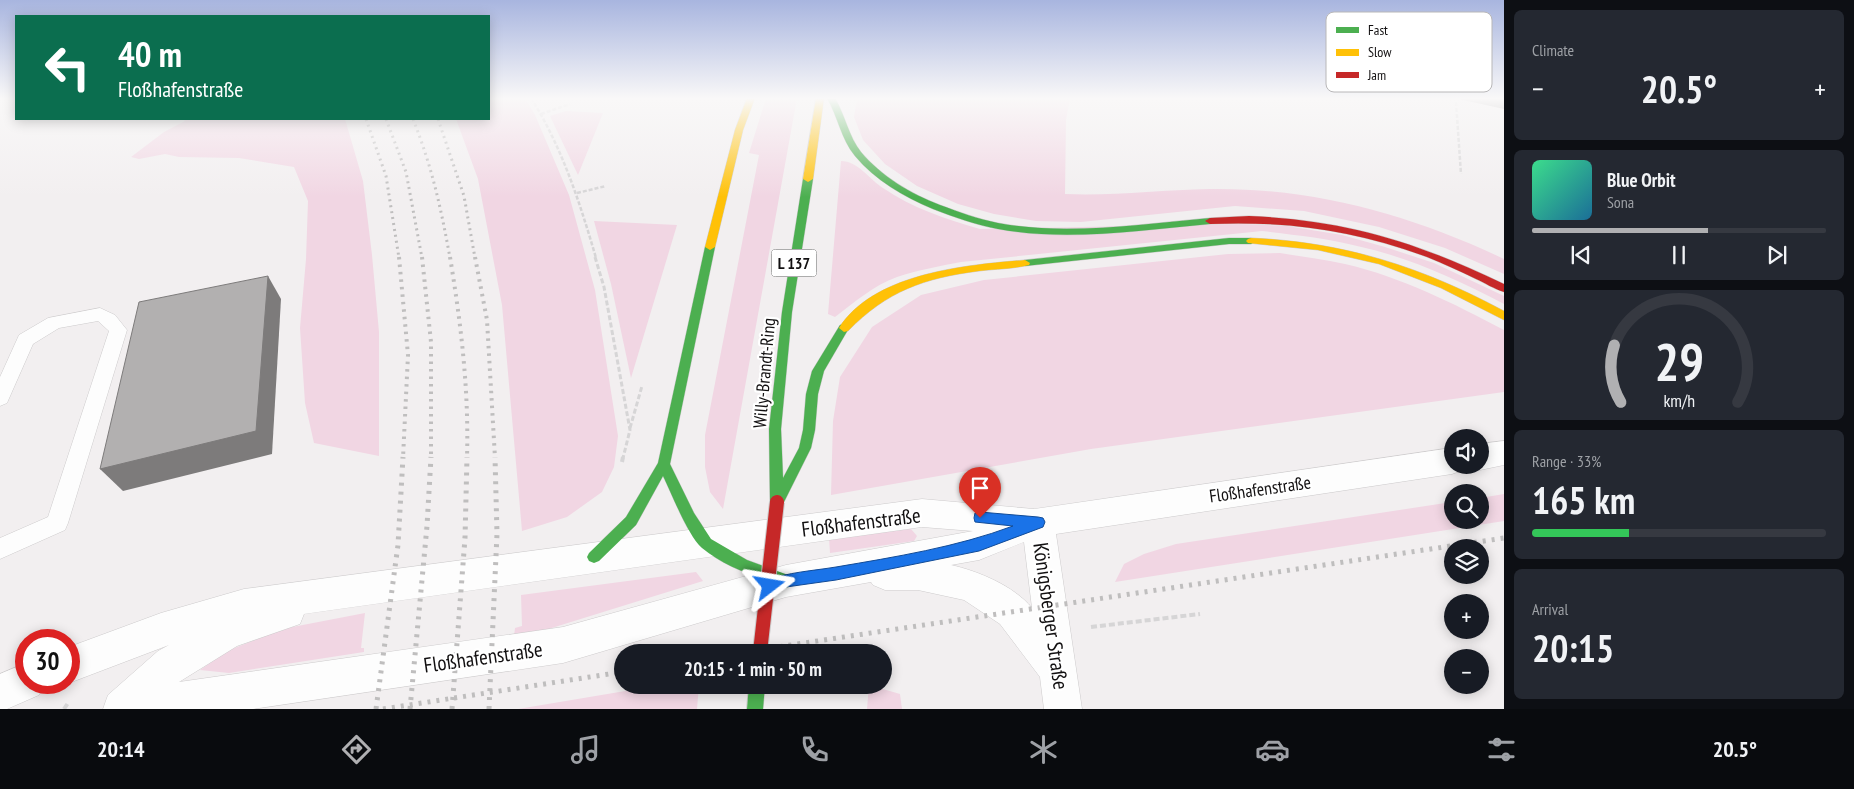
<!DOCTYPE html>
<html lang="en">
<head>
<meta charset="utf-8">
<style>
	body { margin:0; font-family:"PT Sans Narrow",sans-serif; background:#242831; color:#f1f3f6; height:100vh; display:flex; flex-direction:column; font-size:19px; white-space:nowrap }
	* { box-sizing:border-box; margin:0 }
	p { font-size:16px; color:#9ea1a6 }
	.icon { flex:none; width:28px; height:28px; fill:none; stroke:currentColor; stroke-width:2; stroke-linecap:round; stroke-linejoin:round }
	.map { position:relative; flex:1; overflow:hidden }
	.sheet { display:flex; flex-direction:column; gap:10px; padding:10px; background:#0d0f14; width:350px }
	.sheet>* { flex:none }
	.guide { position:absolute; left:15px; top:15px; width:475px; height:105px; border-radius:0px; box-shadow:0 2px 12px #0003; background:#0b6e4f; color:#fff; overflow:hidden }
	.buttons { position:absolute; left:1444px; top:429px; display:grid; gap:10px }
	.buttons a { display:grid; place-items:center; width:45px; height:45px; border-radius:50%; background:#171b24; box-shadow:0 2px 12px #0003; font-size:25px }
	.speed { position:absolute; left:15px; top:629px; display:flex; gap:10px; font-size:25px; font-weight:700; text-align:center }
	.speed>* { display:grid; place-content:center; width:65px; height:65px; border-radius:50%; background:#171b24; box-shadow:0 2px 12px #0003; line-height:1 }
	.speed .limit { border:8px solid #d22; background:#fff; color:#111 }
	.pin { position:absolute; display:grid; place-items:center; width:42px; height:42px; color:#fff; margin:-51px -21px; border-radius:50% 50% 50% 0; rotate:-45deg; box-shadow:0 0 5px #0007 }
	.pin .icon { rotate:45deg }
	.me { position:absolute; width:55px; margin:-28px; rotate:76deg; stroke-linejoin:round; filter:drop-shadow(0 0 4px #0008) }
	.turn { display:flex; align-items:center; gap:18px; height:105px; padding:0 20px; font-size:22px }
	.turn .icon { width:65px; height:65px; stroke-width:2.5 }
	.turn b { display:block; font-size:35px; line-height:42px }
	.big { font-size:38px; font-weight:700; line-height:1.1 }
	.sheet .tile { flex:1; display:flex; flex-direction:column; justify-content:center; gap:8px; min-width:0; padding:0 18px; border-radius:8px; background:#242831 }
	.sheet .dial { align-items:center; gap:0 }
	.dial svg { height:130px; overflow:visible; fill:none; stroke:#363941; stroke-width:7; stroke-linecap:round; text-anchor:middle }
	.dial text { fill:#f1f3f6; stroke:none }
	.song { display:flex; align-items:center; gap:15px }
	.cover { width:60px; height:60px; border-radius:8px; background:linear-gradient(135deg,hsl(150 70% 55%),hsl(200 70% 35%)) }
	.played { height:5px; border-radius:2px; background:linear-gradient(90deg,#b0b0b2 60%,#363941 60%) }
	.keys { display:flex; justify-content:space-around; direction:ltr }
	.heat { display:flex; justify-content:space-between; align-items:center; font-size:28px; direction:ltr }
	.charge { height:8px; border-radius:4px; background:linear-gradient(90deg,#34c759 33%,#363941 0) }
	.trip { position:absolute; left:614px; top:644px; width:278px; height:50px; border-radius:25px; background:#171b24; box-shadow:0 2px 12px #0003; font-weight:700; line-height:50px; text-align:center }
	.tab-bar { display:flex; height:80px; justify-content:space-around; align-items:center; background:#090b0e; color:#9ea1a6 }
	.tab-bar .icon { width:35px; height:35px }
	.tab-bar .current { color:#b0b0b2 }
	.tab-bar b { font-size:22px; color:#f1f3f6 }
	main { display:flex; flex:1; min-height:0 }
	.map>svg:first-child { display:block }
	.green { fill:#f1d6e3 }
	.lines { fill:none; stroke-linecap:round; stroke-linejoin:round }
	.lane-casing { stroke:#cdcbcc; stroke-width:1 }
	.street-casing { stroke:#cdcbcc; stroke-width:1 }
	.fast-casing { stroke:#cbcaca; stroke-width:1 }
	.slow-casing { stroke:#cbcaca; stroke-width:1 }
	.jam-casing { stroke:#cbcaca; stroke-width:1 }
	.path-far2 { stroke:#d6d5d6; stroke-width:2.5; stroke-dasharray:4 2; stroke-linecap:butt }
	.path-far1 { stroke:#d6d5d6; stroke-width:3; stroke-dasharray:5 2.5; stroke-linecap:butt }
	.path { stroke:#d6d5d6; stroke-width:4; stroke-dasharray:6 3; stroke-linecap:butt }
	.lane { fill:#fdfdfd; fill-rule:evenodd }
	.street { fill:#fdfdfd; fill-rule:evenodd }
	.fast { fill:#4caf50; fill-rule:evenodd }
	.slow { fill:#ffc107; fill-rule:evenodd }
	.jam { fill:#c62828; fill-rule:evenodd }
	.rail-far2 { stroke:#bfbebe; stroke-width:3; stroke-dasharray:2 4; stroke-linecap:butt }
	.rail-far1 { stroke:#bfbebe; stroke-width:4; stroke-dasharray:2.5 5; stroke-linecap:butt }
	.rail { stroke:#bfbebe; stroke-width:5; stroke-dasharray:3 6; stroke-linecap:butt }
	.jam-bridge-casing { stroke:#cbcaca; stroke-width:16; stroke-linecap:butt }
	.jam-bridge { stroke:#c62828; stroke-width:14 }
	.wall { fill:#999797 }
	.shaded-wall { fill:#7d7b7b }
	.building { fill:#b2b0b0; stroke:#7d7b7b }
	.route { fill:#1a73e8; stroke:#114b97 }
	.labels { text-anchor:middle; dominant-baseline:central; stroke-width:4.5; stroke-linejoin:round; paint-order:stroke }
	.shield { fill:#fff; stroke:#595858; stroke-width:1 }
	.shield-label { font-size:16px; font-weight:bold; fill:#121011 }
	.street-label { font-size:18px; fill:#121011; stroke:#fff }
	.near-street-label { font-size:21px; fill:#121011; stroke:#fff }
	.key { fill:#fff; stroke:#b8b7b8; stroke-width:1 }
	.key-label { font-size:14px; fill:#121011 }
</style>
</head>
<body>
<main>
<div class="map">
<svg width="1504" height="709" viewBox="0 0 1504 709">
	<rect width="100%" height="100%" fill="#f2eff0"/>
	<g class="green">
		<polygon points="489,98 525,98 535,115 569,195 595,290 618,436 614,467 602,492 567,517 522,531 502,305 478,179 456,119 489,119"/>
		<polygon points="766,98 797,98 723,509 710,492 705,467 705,435 759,155 749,153"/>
		<path d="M 857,98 L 1070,98 L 1066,120 L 1065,194 C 1113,196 1160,190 1209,189 C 1312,187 1412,215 1504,259 L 1504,274 L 1445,248 L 1379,227 L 1304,211 L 1235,206 L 1081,222 L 1036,221 L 994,214 L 958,204 L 917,186 L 885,164 L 863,140 L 854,117 Z"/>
		<polygon points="566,111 603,113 578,175 550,116"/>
		<polygon points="183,119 345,119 363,181 372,255 379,332 379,456 314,443 305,403 300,328 306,259 308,201 294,167 239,158 179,157 165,154 139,159 131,157 164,132 185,121"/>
		<path d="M 841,161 C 858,161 869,179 883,188 C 912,208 946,219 980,229 L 1240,224 L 1287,226 L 1342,235 L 1385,247 L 1434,263 L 1504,296 L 1504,304 C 1458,280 1409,257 1357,246 C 1326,238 1294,235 1262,231 L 961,262 C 940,266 918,270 897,277 C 874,285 855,302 835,317 L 828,314 Z"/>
		<polygon points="594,221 677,225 631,378 611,284"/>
		<path d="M 1280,253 C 1302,257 1323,259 1345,264 C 1401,277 1453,303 1504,330 L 1504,392 L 1091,449 L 831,495 L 833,421 L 840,377 L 872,327 L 921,295 L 984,280 L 1228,254 Z"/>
		<polygon points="1504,494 1504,521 1115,582 1124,564 1144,554 1176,544 1452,502 1452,520 1480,520 1480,498"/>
		<polygon points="911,529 917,536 914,541 830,553 829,538"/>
		<polygon points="696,572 703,581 542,631 514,636 515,628 522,626 521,595"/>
		<polygon points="365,613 361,648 364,648 364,652 229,673 200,670 227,651 282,629"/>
		<polygon points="661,685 699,685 697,709 518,709"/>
		<polygon points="869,685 900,694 902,709 867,709"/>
	</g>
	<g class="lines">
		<defs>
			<polygon id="lane" points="100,308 115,315 127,330 68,523 65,530 0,559 0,538 48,517 109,331 98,321 59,328 33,344 7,403 0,406 0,377 19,335 48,318"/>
			<g id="street">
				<polygon points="1504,441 1504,465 1480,470 1469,466 1480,465 1480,444"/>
				<path d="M 1452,448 L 1452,465 L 1465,465 L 1463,470 L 1452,474 L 1056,534 L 1082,709 L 1044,709 L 1040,677 L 1000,624 L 964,600 L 918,590 L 885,590 L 873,585 L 871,582 L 786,597 L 563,663 L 253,709 L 103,709 L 108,695 L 158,651 L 169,645 L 69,683 L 67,682 L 69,682 L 69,647 L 161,613 L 244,589 L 922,499 L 1034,509 ZM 922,527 L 973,531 L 786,565 L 563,627 L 179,682 L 237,646 L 300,624 L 304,614 ZM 1024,542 L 1032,608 C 1014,586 978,571 951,565 L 979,560 Z"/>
				<polygon points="26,663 26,682 45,682 39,695 7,709 0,709 0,674"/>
			</g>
			<g id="fast">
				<path d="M 827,98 L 835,98 C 845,115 849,137 861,152 C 881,176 911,194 940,205 C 959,212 978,219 998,223 C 1067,236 1140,224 1210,218 L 1215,221 L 1210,224 C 1140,230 1068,242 998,229 C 976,225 954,217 933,209 C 904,197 875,180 855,156 C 841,139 838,117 827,98 Z"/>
				<polygon points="808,176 813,179 792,312 781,429 783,478 799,448 803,430 806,394 812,371 840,325 844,324 849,328 824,371 818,394 815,430 811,448 782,506 777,508 772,506 770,502 769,429 782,312 803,179"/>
				<polygon points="1229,238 1251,238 1256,241 1251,244 1229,244 1025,266 1020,263 1025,260"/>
				<path d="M 710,244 L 715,247 L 670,464 L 694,513 L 711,539 L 747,560 L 791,576 L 793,581 L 791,586 L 786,588 C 758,577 726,568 702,548 C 688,536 672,494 663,476 L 636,525 L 599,561 L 594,563 L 589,561 L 587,557 L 589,553 L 626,517 L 658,463 L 705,247 Z"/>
				<polygon points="749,685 765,685 763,709 747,709"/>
			</g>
			<g id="slow">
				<polygon points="747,98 755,98 743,130 715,247 710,250 705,247 735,130"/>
				<polygon points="816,98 824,98 813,179 808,182 803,179"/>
				<path d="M 1251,238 C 1344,242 1422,267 1504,311 L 1504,320 L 1441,288 L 1379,264 L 1318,250 L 1248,243 L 1246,241 L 1248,239 Z"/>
				<path d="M 1025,260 L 1030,263 L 1029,265 C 1013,269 995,269 979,271 C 924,278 887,291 848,331 L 844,332 L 839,328 C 874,273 966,265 1025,260 Z"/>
			</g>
			<path id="jam" d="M 1249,216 C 1346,220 1417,242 1504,284 L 1504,292 C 1494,289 1485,283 1476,279 C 1460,271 1444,264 1427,257 C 1353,230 1289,221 1210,224 L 1205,221 L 1210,218 Z"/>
		</defs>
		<use href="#lane" class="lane-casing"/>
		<use href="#street" class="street-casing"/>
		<use href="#fast" class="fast-casing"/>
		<use href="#slow" class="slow-casing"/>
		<use href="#jam" class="jam-casing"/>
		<g class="path-far2">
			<path d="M 531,98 C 562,147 580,203 596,258"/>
			<polyline points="1456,102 1461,174"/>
			<polyline points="541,114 570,104"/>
			<polyline points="577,193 606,186"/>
		</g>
		<g class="path-far1">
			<polyline points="595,257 604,287 630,430 623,458"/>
			<polyline points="630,428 642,386"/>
		</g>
		<g class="path">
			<polyline points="622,462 623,457"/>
			<polyline points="1091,627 1200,614"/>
			<polyline points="64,709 68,703"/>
		</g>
		<use href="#lane" class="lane"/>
		<use href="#street" class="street"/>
		<use href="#fast" class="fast"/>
		<use href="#slow" class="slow"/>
		<use href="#jam" class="jam"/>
		<g class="rail-far2">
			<polyline points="366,119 386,176 399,258"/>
			<polyline points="386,119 406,172 422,258"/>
			<path d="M 413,119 C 432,167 441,208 450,258"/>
			<polyline points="438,119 464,196 475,258"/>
		</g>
		<g class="rail-far1">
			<polyline points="399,257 408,355 403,458"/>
			<polyline points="422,257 431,342 431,458"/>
			<path d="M 450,257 C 461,324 469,390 467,458"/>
			<polyline points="475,257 487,320 495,458"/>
		</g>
		<g class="rail">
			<polyline points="744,652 1504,538"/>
			<polyline points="376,709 398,545 403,457"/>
			<polyline points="383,709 622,672"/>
			<polyline points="410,709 427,526 431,457"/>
			<polyline points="452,709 465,538 467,457"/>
			<polyline points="489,709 497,534 495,457"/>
		</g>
		<defs>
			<polyline id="jam-bridge" points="760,652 777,502"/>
		</defs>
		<use href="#jam-bridge" class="jam-bridge-casing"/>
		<use href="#jam-bridge" class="jam-bridge"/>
	</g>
	<polygon class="wall" points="1454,98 1504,98 1504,109"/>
	<polygon class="shaded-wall" points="268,276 281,299 272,454 123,491 100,469"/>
	<polygon class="building" points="268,276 256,431 100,469 139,302"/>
	<linearGradient id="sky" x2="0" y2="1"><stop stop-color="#a8b5df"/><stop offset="0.5" stop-color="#f9f8f8"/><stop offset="1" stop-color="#f9f8f8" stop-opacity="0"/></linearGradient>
	<rect width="1504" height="197" fill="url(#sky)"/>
	<path class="route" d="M 980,512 L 1038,517 L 1043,518 L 1045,522 L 1043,527 L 979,551 L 836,580 L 786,587 L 770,592 L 765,590 L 762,586 L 765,581 C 788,572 812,571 836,567 C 895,557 957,547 1013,526 L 975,522 L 974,518 L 975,513 Z"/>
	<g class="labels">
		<rect class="shield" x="771.5" y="249.5" width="45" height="27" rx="4"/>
		<g class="shield-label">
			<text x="794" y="263">L 137</text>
		</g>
		<g class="street-label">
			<text transform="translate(764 373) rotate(-85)">Willy-Brandt-Ring</text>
			<text transform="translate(1260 489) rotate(-8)">Floßhafenstraße</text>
		</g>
		<g class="near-street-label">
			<text transform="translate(861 522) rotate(-7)">Floßhafenstraße</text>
			<text transform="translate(1051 616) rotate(82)">Königsberger Straße</text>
			<text transform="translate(483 657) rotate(-8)">Floßhafenstraße</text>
		</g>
	</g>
	<rect x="1326" y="12" width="166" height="80" rx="8" class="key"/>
	<rect x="1336" y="27" width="23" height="6" fill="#4caf50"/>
	<rect x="1336" y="49" width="23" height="7" fill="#ffc107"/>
	<rect x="1336" y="72" width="23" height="6" fill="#c62828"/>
	<g class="key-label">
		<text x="1368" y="35">Fast</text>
		<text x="1368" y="57">Slow</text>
		<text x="1368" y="80">Jam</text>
	</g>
</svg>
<div class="buttons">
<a><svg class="icon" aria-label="sound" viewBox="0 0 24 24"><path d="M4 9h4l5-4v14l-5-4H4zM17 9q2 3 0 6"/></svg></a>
<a><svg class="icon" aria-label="search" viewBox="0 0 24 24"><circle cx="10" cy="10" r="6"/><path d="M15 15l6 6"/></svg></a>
<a><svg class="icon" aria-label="layers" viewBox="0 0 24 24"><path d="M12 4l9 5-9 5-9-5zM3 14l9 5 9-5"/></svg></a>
<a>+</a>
<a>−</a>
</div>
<div class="speed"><div class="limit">30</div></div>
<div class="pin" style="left:980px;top:518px;background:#d93025"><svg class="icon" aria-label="arrive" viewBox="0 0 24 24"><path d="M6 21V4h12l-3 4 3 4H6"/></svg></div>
<svg class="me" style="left:770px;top:586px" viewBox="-20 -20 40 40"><path d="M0-17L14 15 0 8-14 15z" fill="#1a73e8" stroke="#fff" stroke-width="4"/></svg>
<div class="trip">20:15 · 1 min · 50 m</div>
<div class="guide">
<div class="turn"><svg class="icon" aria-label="left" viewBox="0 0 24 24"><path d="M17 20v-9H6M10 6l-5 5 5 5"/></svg><div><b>40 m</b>Floßhafenstraße</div></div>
</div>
</div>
<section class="sheet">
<div class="tile"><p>Climate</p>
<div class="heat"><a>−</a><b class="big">20.5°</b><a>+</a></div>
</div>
<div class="tile">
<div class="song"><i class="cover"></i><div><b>Blue Orbit</b><p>Sona</p></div></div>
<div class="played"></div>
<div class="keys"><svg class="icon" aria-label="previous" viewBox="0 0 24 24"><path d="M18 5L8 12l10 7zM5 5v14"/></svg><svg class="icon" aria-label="pause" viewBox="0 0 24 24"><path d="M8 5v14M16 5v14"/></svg><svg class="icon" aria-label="next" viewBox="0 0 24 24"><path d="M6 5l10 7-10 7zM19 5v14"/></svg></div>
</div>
<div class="tile dial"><svg viewBox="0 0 100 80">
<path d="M14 69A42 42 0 1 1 86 69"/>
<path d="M14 69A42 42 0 0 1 10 34" stroke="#b0b0b2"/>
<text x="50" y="56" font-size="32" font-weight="700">29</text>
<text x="50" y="72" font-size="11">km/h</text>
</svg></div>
<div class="tile"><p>Range · 33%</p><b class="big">165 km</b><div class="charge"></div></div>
<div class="tile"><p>Arrival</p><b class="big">20:15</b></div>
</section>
</main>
<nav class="tab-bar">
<b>20:14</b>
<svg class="icon current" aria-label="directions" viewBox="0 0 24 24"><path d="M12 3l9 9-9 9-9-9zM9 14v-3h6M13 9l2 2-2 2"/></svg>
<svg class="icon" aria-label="music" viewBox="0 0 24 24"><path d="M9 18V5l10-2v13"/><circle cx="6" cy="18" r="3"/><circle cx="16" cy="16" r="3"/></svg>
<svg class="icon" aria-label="phone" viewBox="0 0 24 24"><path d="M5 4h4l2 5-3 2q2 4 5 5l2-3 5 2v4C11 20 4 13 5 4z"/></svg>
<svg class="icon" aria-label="climate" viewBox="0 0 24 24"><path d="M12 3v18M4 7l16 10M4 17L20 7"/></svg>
<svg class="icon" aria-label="car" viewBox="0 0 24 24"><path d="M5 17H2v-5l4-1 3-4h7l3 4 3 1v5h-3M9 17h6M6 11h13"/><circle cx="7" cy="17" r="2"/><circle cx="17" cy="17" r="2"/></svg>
<svg class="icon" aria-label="filters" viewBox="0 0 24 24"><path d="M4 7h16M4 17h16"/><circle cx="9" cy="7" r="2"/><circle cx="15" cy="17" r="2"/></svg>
<b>20.5°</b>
</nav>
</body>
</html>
